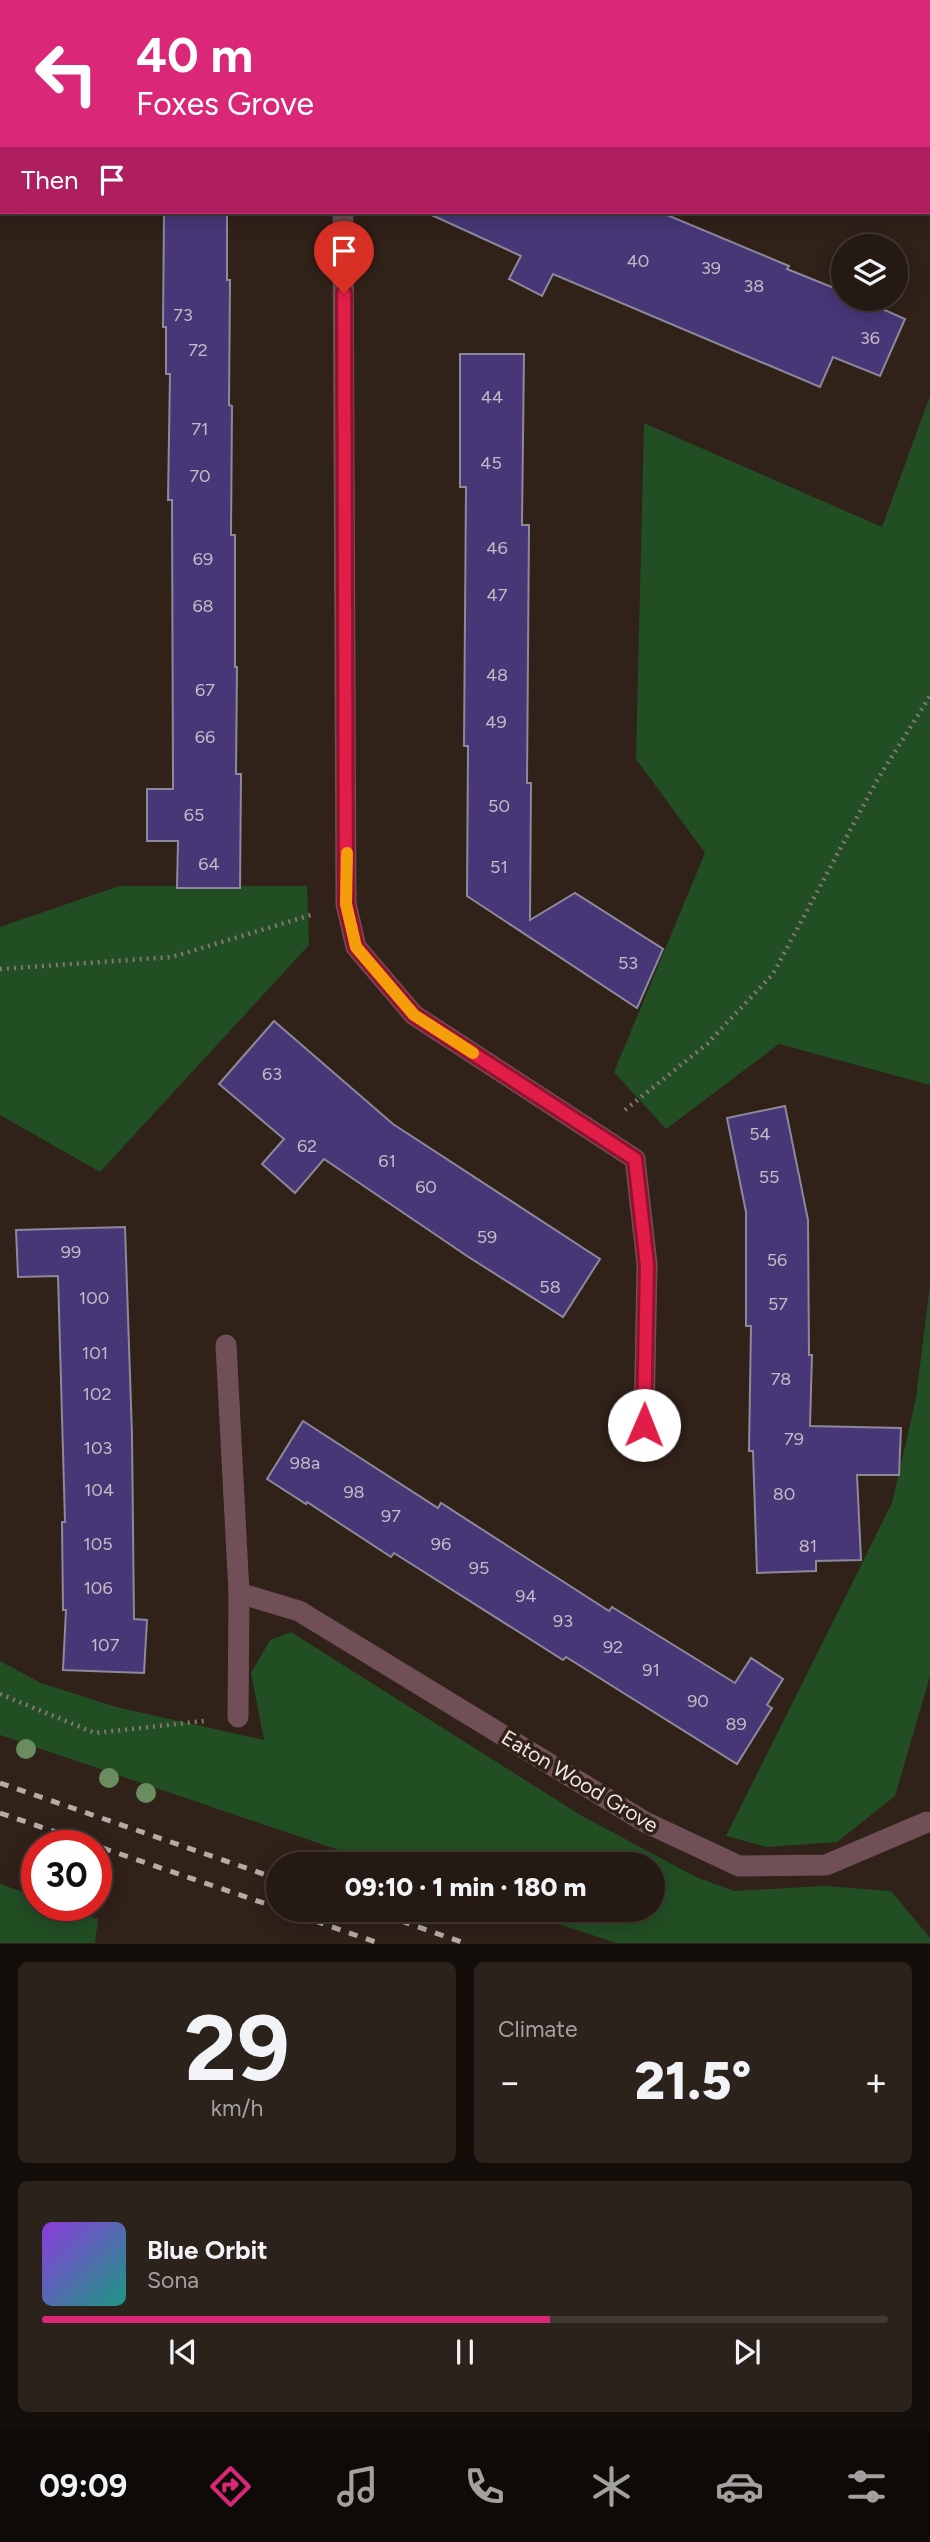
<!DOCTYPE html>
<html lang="en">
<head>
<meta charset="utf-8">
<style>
	body { margin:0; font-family:Figtree,sans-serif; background:#2c221c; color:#f1f3f6; height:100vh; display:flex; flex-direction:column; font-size:26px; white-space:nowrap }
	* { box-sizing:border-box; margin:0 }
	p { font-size:23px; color:#a3a0a0 }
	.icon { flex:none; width:38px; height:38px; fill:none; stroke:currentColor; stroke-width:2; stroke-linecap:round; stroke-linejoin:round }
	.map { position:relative; height:1944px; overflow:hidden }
	.sheet { display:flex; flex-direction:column; gap:18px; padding:18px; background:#140e0a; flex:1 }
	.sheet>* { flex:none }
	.hud { position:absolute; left:0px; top:0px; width:931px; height:214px; box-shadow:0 4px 18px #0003,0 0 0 2px #413833; background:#db2777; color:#fff; overflow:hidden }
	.fabs { position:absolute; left:831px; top:234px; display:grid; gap:14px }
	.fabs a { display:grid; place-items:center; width:77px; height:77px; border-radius:50%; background:#241913; box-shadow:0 4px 18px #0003,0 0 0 2px #413833; font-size:35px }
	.speed { position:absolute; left:21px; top:1830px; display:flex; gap:14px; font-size:35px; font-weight:700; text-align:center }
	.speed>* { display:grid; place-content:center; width:91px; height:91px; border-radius:50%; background:#241913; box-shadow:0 4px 18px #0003,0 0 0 2px #413833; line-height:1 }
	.speed .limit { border:10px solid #d22; background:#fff; color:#111 }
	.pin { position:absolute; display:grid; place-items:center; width:60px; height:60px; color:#fff; margin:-72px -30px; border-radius:50% 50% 50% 0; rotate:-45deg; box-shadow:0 0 7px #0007 }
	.pin .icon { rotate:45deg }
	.me { position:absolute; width:77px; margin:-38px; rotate:1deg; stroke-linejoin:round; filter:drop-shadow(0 0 5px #0008) }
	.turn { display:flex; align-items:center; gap:24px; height:147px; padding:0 21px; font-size:32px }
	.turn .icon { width:91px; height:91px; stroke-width:2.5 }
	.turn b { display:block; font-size:49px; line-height:60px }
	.then { display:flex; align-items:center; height:66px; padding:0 21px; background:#0003; gap:14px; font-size:26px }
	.big { font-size:52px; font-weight:800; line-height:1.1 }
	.sheet .card { flex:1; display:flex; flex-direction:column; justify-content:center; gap:10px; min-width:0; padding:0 24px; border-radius:10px; background:#2c221c }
	.sheet .dial { align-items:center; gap:0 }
	.dial b { font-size:91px; line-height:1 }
	.song { display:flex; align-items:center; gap:21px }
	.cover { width:84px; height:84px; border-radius:10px; background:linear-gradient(135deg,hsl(270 70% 55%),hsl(170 70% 35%)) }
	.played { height:7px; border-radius:4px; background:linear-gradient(90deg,#db2777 60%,#413833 60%) }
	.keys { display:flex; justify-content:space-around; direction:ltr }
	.heat { display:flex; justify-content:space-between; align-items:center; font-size:38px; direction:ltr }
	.sheet .tiles { flex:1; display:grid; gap:18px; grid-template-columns:1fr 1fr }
	.card:last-child { grid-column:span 2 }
	.trip { position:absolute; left:266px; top:1852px; width:399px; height:70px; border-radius:35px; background:#241913; box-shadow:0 4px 18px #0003,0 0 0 2px #413833; font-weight:800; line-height:70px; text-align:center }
	.menu { display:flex; height:112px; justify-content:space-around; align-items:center; background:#0e0a08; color:#a3a0a0 }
	.menu .icon { width:49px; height:49px }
	.menu .active { color:#db2777 }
	.menu b { font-size:32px; color:#f1f3f6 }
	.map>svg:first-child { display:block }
	.green { fill:#224e23 }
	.building { fill:#473777; stroke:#8c899b; stroke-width:2 }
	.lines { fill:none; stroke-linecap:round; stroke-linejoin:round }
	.path { stroke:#847770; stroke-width:4.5; stroke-dasharray:2 5; stroke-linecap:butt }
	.minor { stroke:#704f56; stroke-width:21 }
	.rail { stroke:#b7aca5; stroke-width:5; stroke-dasharray:9 9; stroke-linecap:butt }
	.tree { fill:#698d5e }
	.route-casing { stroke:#92132f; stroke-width:18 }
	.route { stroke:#e11d48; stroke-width:12 }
	.slow { stroke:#f59e0b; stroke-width:12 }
	.labels { text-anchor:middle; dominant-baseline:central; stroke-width:7; stroke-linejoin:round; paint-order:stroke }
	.number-label { font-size:18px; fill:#c5bac5 }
	.street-label { font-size:21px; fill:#efe5df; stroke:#302119 }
</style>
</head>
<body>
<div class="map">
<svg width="930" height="1944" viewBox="0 0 930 1944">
	<rect width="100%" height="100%" fill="#302119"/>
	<g class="green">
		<polygon points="930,396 930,1085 779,1044 666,1129 614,1072 705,853 636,759 644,423 882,527"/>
		<polygon points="119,886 307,886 309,945 100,1172 0,1115 0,927"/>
		<polygon points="930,1284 930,1676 895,1796 837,1842 767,1847 726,1836 892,1503 916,1398"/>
		<polygon points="291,1632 582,1816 696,1877 734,1891 824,1886 891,1891 930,1938 930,1943 616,1943 514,1909 653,1909 653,1864 380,1864 0,1735 0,1661 41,1683 116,1707 264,1740 251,1673 270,1640"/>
		<polygon points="0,1884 37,1897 37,1906 60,1906 98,1919 95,1943 0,1943"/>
	</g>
	<g class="building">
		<polygon points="164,212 227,212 227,280 230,280 229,405 232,406 231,535 235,535 235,667 237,667 236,774 241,774 240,888 177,888 178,841 147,841 147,789 173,789 172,500 168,500 170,374 166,374 166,327 163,327"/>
		<polygon points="425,212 660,212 789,266 787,269 844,292 844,299 860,299 905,319 880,376 833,357 820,387 553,274 542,296 509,279 521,256"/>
		<polygon points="460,354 524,354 522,525 529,525 527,783 531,783 530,920 575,893 663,949 637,1008 467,896 468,746 464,746 466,487 460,487"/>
		<polygon points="274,1021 393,1124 600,1259 563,1317 467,1256 324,1159 295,1193 262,1164 284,1139 219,1084"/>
		<polygon points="785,1106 808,1220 809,1355 812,1355 810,1426 901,1428 899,1475 857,1475 861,1560 816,1561 816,1571 757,1573 753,1451 749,1451 751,1326 746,1326 746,1212 727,1118"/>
		<polygon points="125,1227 132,1435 134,1619 147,1620 144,1673 63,1670 66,1610 63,1610 62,1522 65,1522 58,1276 18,1277 16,1230"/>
		<polygon points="303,1421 438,1508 441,1503 609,1611 612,1607 735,1683 751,1658 783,1679 767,1705 772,1708 737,1764 566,1657 563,1660 394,1553 391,1557 307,1502 306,1504 267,1479"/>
	</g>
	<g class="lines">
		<g class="path">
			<polyline points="0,969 172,957 311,915"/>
			<polyline points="625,1110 707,1044 773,974 876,782 930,696"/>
			<polyline points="0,1694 95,1733 204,1721"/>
		</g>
		<g class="minor">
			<polyline points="342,0 342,2"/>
			<polyline points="465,0 470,2"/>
			<polyline points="929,180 930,180"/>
			<polyline points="343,212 346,904 356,947 414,1015 635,1159 647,1264 644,1425"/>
			<polyline points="226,1345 239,1593 299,1611 645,1822 739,1866 826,1865 927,1822"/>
			<polyline points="238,1717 239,1593"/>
		</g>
		<g class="rail">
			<polyline points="0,1783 278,1879"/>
			<polyline points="0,1813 278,1908"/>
			<polyline points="281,1909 381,1944"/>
			<polyline points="367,1909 467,1944"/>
		</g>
	</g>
	<g class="tree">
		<circle cx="26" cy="1749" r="10"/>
		<circle cx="109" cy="1778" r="10"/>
		<circle cx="146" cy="1793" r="10"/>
	</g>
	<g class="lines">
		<defs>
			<polyline id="route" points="344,293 346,904 356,947 414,1015 635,1159 647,1265 644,1425"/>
		</defs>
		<use href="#route" class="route-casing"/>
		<use href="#route" class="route"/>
		<polyline class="slow" points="347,853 346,904 356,947 414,1015 473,1053"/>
	</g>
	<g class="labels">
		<g class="number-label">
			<text x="638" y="261">40</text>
			<text x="711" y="268">39</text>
			<text x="754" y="286">38</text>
			<text x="183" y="315">73</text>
			<text x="870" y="338">36</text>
			<text x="198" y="350">72</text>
			<text x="492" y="397">44</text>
			<text x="200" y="429">71</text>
			<text x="491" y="463">45</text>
			<text x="200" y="476">70</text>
			<text x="497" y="548">46</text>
			<text x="203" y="559">69</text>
			<text x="497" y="595">47</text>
			<text x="203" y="606">68</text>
			<text x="497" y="675">48</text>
			<text x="205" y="690">67</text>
			<text x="496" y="722">49</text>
			<text x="205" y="737">66</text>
			<text x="499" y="806">50</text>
			<text x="194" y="815">65</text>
			<text x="209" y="864">64</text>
			<text x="499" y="867">51</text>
			<text x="628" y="963">53</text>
			<text x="272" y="1074">63</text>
			<text x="760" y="1134">54</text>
			<text x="307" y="1146">62</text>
			<text x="387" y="1161">61</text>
			<text x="769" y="1177">55</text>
			<text x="426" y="1187">60</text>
			<text x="487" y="1237">59</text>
			<text x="71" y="1252">99</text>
			<text x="777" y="1260">56</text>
			<text x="550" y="1287">58</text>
			<text x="94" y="1298">100</text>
			<text x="778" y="1304">57</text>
			<text x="95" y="1353">101</text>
			<text x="781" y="1379">78</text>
			<text x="97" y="1394">102</text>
			<text x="794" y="1439">79</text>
			<text x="98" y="1448">103</text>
			<text x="305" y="1463">98a</text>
			<text x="99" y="1490">104</text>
			<text x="354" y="1492">98</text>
			<text x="784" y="1494">80</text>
			<text x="391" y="1516">97</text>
			<text x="98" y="1544">105</text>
			<text x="441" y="1544">96</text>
			<text x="808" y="1546">81</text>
			<text x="479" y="1568">95</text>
			<text x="98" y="1588">106</text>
			<text x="526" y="1596">94</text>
			<text x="563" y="1621">93</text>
			<text x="105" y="1645">107</text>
			<text x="613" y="1647">92</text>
			<text x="651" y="1670">91</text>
			<text x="698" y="1701">90</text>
			<text x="736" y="1724">89</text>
		</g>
		<g class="street-label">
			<text transform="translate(580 1781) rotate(31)">Eaton Wood Grove</text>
		</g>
	</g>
</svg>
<div class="fabs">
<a><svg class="icon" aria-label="layers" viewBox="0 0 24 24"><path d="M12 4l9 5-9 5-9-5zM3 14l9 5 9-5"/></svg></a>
</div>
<div class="speed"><div class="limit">30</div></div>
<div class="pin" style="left:344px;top:293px;background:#d93025"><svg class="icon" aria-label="arrive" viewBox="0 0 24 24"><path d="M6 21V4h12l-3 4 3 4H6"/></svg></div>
<svg class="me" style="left:644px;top:1425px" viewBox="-20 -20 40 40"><circle r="19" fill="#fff"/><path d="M0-13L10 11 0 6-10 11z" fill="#e11d48"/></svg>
<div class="trip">09:10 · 1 min · 180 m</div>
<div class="hud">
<div class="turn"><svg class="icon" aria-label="left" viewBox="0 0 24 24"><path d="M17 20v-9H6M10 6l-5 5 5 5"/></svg><div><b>40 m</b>Foxes Grove</div></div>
<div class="then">Then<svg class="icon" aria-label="arrive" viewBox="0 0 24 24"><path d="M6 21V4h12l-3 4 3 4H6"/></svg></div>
</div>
</div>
<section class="sheet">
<div class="tiles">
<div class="card dial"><b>29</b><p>km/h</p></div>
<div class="card"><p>Climate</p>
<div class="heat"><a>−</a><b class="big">21.5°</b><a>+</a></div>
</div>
<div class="card">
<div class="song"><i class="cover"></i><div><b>Blue Orbit</b><p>Sona</p></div></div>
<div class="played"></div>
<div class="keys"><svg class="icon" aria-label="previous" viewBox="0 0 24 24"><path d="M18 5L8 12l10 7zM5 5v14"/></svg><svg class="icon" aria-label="pause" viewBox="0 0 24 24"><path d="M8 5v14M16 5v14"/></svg><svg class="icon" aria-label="next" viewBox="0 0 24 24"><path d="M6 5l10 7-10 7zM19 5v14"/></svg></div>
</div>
</div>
</section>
<nav class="menu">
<b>09:09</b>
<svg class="icon active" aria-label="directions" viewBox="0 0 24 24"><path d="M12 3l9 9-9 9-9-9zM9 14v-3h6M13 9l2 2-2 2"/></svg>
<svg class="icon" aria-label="music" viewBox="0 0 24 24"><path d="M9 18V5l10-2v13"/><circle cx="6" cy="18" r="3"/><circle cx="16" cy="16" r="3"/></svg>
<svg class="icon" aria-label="phone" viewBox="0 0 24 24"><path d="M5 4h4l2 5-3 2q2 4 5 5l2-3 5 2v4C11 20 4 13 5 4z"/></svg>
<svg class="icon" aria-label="climate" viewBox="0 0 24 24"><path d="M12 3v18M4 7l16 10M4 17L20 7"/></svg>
<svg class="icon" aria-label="car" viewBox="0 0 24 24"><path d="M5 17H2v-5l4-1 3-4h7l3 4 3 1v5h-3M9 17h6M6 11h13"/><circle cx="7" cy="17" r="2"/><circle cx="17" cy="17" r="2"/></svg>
<svg class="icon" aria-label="filters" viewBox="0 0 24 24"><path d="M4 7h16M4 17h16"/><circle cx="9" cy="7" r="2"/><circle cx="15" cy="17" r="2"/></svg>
</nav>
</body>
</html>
